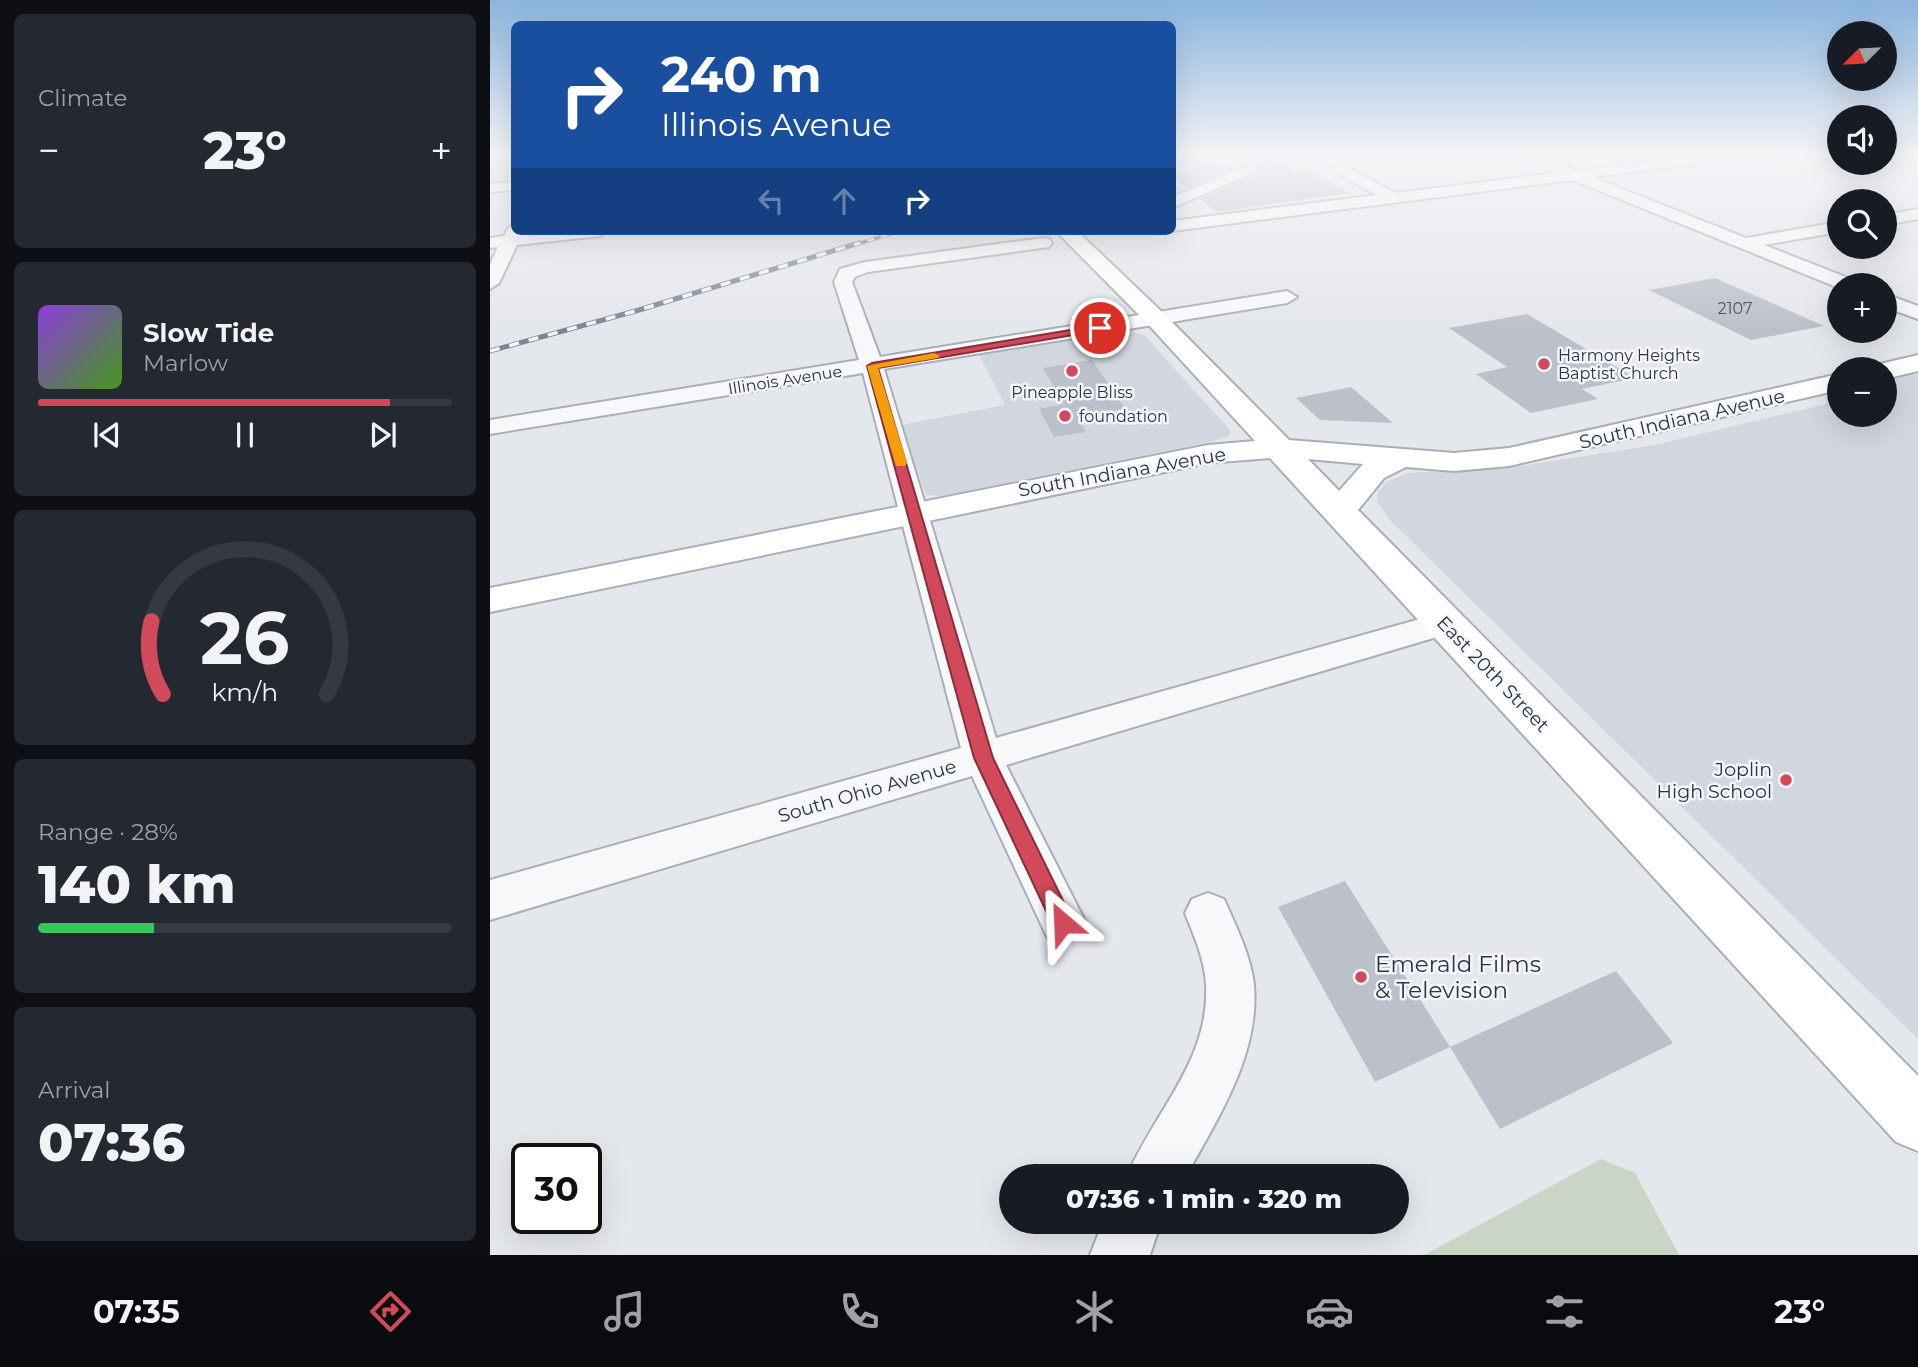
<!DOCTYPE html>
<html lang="en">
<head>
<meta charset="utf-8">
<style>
	body { margin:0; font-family:Montserrat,sans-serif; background:#242831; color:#f1f3f6; height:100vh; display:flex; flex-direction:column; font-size:26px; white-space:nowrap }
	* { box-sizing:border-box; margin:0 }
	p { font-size:23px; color:#9ea1a6 }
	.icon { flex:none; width:38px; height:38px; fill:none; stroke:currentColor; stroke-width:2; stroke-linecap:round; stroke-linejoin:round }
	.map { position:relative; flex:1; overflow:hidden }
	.sheet { display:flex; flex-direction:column; gap:14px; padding:14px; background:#0d0f14; width:490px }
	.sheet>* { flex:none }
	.hud { position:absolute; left:21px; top:21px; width:665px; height:214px; border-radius:10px; box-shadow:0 7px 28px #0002; background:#1a4fa0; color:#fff; overflow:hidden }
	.needle { width:46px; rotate:246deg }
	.buttons { position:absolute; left:1337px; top:21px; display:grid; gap:14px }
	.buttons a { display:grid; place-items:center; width:70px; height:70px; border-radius:50%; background:#171b24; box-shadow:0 7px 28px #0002; font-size:35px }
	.speed { position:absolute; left:21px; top:1143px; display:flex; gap:14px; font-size:35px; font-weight:700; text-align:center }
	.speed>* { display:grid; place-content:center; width:91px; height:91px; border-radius:50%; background:#171b24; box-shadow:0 7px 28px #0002; line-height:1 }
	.speed .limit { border:4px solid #111; border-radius:10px; background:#fff; color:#111 }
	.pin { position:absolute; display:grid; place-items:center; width:60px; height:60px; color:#fff; margin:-30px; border:4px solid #fff; border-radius:50%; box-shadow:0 2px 7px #0007 }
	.me { position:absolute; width:77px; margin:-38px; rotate:334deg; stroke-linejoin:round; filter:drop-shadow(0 0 5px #0008) }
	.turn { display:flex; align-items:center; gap:24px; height:147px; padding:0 35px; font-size:32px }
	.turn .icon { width:91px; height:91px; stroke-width:2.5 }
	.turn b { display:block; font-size:49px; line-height:60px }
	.lanes { display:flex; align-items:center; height:66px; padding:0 35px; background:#0003; justify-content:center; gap:35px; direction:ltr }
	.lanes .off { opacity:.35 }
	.big { font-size:52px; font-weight:800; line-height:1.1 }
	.sheet .widget { flex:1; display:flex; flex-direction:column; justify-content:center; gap:10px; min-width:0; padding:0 24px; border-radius:10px; background:#242831 }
	.sheet .dial { align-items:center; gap:0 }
	.dial svg { height:182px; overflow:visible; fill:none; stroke:#363941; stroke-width:7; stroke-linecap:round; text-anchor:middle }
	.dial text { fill:#f1f3f6; stroke:none }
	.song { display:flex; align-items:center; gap:21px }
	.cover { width:84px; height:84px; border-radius:10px; background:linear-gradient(135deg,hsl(270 70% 55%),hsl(100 70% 35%)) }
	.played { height:7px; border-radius:4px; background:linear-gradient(90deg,#d1495b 85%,#363941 85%) }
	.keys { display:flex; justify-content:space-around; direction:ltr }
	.heat { display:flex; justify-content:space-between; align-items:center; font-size:38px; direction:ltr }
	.charge { height:10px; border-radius:5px; background:linear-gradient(90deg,#34c759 28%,#363941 0) }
	.trip { position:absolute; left:509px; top:1164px; width:410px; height:70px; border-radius:35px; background:#171b24; box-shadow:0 7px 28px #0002; font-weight:800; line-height:70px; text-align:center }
	.dock { display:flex; height:112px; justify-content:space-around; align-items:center; background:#090b0e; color:#9ea1a6 }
	.dock .icon { width:49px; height:49px }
	.dock .active { color:#d1495b }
	.dock b { font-size:32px; color:#f1f3f6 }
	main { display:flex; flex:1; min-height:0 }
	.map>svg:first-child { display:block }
	.built { fill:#d2d6de }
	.green { fill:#c9d6c5 }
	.building { fill:#bbc0ca }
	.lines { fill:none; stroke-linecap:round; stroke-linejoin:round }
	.street-casing { stroke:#a9aeb7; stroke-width:4 }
	.secondary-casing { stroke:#a9aeb7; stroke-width:4 }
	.street { fill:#f7f8fa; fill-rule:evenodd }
	.secondary { fill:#fff; fill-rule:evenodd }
	.rail-far1-casing { stroke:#7d8696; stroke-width:3.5 }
	.rail-casing { stroke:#7d8696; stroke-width:5 }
	.rail-far1 { stroke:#f4f6f9; stroke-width:2.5; stroke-dasharray:7; stroke-linecap:butt }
	.rail { stroke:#f4f6f9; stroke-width:3.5; stroke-dasharray:10; stroke-linecap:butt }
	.route { fill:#d1495b; stroke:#882f3b; stroke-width:2 }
	.slow { fill:#f59e0b }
	.poi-dot { fill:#d1495b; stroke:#f4f6f9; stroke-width:2.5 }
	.labels { text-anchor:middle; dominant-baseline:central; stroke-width:5; stroke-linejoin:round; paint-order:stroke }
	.number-label { font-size:16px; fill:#4f5766 }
	.far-poi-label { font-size:16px; fill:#2b3445; stroke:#f4f6f9; text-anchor:start }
	.far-street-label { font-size:16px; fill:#2b3445; stroke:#f4f6f9 }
	.street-label { font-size:19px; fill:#2b3445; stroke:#f4f6f9 }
	.poi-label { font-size:19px; fill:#2b3445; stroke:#f4f6f9; text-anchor:end }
	.near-poi-label { font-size:23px; fill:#2b3445; stroke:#f4f6f9; text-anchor:start }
</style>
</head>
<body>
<main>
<section class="sheet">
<div class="widget"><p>Climate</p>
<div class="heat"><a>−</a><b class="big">23°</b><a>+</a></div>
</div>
<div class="widget">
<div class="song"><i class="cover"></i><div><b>Slow Tide</b><p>Marlow</p></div></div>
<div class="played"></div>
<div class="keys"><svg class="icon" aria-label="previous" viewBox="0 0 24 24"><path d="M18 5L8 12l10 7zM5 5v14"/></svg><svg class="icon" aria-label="pause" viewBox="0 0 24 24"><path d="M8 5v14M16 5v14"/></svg><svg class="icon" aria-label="next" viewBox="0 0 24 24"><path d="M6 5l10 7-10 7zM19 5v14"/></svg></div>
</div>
<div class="widget dial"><svg viewBox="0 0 100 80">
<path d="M14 69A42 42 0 1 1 86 69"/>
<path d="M14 69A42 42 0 0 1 9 37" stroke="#d1495b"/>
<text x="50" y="56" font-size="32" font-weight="700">26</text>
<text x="50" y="72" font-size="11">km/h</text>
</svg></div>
<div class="widget"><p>Range · 28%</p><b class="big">140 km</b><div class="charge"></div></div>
<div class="widget"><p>Arrival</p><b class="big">07:36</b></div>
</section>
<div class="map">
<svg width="1428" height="1255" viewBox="0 0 1428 1255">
	<rect width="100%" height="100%" fill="#e4e7ec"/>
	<g class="built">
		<polygon points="640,331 654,335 740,430 739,436 724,441 451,496 436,495 411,425 515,405 489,355"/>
		<polygon points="1428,373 1428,1039 901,521 887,501 888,492 897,482 917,473 1024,467 1165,445 1336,404 1337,396 1349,392 1349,415 1395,415 1395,381"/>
	</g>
	<g class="green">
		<polygon points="0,153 24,153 24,184 0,187"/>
		<polygon points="1111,1159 1145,1173 1189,1255 934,1255"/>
	</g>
	<g class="building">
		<polygon points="755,153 774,153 803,170 815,169 859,193 727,212 710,199 766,174 767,164 762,163"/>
		<polygon points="717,162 746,168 696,188 682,177"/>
		<polygon points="1225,278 1334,326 1261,340 1159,290"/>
		<polygon points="1037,314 1145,378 1092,389 1108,399 1041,413 986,374 1017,367 959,328"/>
		<polygon points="602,360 635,408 589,420 596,432 564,437 549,409 574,404 553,368"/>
		<polygon points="861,387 903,423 830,420 806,398"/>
		<polygon points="855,881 960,1047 885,1082 788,907"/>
		<polygon points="1126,971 1183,1043 1010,1129 960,1047"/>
	</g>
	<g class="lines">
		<defs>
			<g id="street">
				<polygon points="803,153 837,156 835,153 849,153 865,172 906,193 1067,173 1032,153 1050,153 1086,171 1227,153 1267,153 1260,157 1102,177 1256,238 1349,222 1349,232 1274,245 1366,281 1369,285 1349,285 1349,288 1083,180 682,231 682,221 887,195 855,178 843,166"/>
				<polygon points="760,165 765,166 765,172 682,208 682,197"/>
				<polygon points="24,182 24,190 0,192 0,184"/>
				<polygon points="1428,209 1428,219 1395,225 1395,215"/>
				<polygon points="24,226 24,231 33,231 32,234 63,231 118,231 110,236 27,245 9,283 0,289 0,264 8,247 0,248 0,238 14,236 19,227"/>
				<polygon points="553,238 559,239 562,243 559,247 378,272 365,277 362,282 390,357 797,291 807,297 797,303 394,369 506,738 955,612 967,615 972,623 967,631 516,765 596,923 589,937 573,943 557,937 482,776 0,920 0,880 471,748 373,373 0,434 0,420 369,360 344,282 350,269 375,262"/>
				<polygon points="1395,294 1428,306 1428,319 1395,307"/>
				<path d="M 718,893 L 734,899 C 746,926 761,956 764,985 C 770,1054 728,1118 696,1176 L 637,1176 C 664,1112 720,1060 716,985 C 715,960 704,936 695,913 L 702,899 Z"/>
				<polygon points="613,1222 671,1222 660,1255 600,1255"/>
			</g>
			<g id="secondary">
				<path d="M 566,231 L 587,231 L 673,313 L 799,440 L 964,453 L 1019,448 L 1349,374 L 1349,390 L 1019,466 L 964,471 L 916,467 L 894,478 L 868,510 L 1428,1076 L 1428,1151 L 1406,1142 L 780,458 L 718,463 L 0,612 L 0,588 L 718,445 L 765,441 L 657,323 ZM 818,459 L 873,464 L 849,491 Z"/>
				<polygon points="1428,355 1428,371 1395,379 1395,369 1383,369 1386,365"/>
			</g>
		</defs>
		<use href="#street" class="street-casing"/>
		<use href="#secondary" class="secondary-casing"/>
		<use href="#street" class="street"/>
		<use href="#secondary" class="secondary"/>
		<defs>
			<polyline id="rail-far1" points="364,245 410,231"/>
			<polyline id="rail" points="0,351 149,310 369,243"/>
		</defs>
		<use href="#rail-far1" class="rail-far1-casing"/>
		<use href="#rail" class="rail-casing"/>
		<use href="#rail-far1" class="rail-far1"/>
		<use href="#rail" class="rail"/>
	</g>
	<linearGradient id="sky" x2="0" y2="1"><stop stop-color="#8bb4dd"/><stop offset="0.47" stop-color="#f3f4f6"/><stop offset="1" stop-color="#f3f4f6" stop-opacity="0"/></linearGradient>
	<rect width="1428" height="329" fill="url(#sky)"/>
	<polygon class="route" points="610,325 613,326 613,330 388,368 503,758 584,923 581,930 573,933 565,930 484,758 377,366 382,363"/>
	<polygon class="slow" points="444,353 450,356 448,358 388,368 417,463 415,466 406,466 377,366"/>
	<g class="poi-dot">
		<circle cx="1054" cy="364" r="7"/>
		<circle cx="582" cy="371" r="7"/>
		<circle cx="575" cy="416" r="7"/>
		<circle cx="1296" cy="780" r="7"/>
		<circle cx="871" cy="977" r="7"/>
	</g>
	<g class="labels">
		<g class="number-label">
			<text x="1245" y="308">2107</text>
		</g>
		<g class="far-poi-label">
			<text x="1068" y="355">Harmony Heights<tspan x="1068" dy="18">Baptist Church</tspan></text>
			<text x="582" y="392" text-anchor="middle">Pineapple Bliss</text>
			<text x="589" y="416">foundation</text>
		</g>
		<g class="far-street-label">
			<text transform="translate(295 380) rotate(-9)">Illinois Avenue</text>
		</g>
		<g class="street-label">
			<text transform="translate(1192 419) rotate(-13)">South Indiana Avenue</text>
			<text transform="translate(632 472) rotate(-10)">South Indiana Avenue</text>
			<text transform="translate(1003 674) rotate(46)">East 20th Street</text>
			<text transform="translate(377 791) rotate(-16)">South Ohio Avenue</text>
		</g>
		<g class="poi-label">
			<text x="1282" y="769">Joplin<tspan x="1282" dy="22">High School</tspan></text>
		</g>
		<g class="near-poi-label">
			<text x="885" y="964">Emerald Films<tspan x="885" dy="26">&amp; Television</tspan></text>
		</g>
	</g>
</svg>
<div class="buttons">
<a><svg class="needle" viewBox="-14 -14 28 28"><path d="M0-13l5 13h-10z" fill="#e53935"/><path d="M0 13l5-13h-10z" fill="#9ea1a6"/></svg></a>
<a><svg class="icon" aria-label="sound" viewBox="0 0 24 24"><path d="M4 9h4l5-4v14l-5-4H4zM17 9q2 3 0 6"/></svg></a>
<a><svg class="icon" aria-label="search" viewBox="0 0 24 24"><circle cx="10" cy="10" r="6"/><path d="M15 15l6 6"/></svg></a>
<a>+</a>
<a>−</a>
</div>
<div class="speed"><div class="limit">30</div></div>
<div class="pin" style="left:610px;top:328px;background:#d93025"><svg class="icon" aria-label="arrive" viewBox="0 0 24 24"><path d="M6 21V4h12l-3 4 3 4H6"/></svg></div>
<svg class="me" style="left:573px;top:923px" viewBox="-20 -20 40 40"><path d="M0-17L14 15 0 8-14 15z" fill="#d1495b" stroke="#fff" stroke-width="4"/></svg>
<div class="trip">07:36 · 1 min · 320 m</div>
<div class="hud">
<div class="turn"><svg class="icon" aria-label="right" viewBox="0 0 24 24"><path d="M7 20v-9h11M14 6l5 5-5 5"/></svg><div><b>240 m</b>Illinois Avenue</div></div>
<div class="lanes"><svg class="icon off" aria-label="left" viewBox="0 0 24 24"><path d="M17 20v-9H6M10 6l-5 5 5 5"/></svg><svg class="icon off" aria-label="ahead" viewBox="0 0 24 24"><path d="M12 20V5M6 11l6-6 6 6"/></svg><svg class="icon" aria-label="right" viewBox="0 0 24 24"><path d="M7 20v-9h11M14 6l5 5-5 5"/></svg></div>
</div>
</div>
</main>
<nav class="dock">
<b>07:35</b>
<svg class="icon active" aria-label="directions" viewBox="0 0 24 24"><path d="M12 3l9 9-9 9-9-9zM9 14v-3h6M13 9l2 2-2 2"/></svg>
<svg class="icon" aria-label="music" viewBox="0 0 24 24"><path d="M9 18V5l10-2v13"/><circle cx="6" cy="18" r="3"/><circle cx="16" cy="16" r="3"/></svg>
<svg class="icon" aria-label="phone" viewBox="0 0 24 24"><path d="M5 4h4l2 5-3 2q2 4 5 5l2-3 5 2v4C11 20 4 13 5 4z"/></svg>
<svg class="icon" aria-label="climate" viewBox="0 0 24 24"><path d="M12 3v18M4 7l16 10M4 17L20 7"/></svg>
<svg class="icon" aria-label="car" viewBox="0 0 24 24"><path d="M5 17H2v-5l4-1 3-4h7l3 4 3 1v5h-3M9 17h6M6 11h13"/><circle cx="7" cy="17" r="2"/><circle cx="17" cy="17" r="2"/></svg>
<svg class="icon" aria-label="filters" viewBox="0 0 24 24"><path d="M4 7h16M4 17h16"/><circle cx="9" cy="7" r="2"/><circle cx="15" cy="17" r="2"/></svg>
<b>23°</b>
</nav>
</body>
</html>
